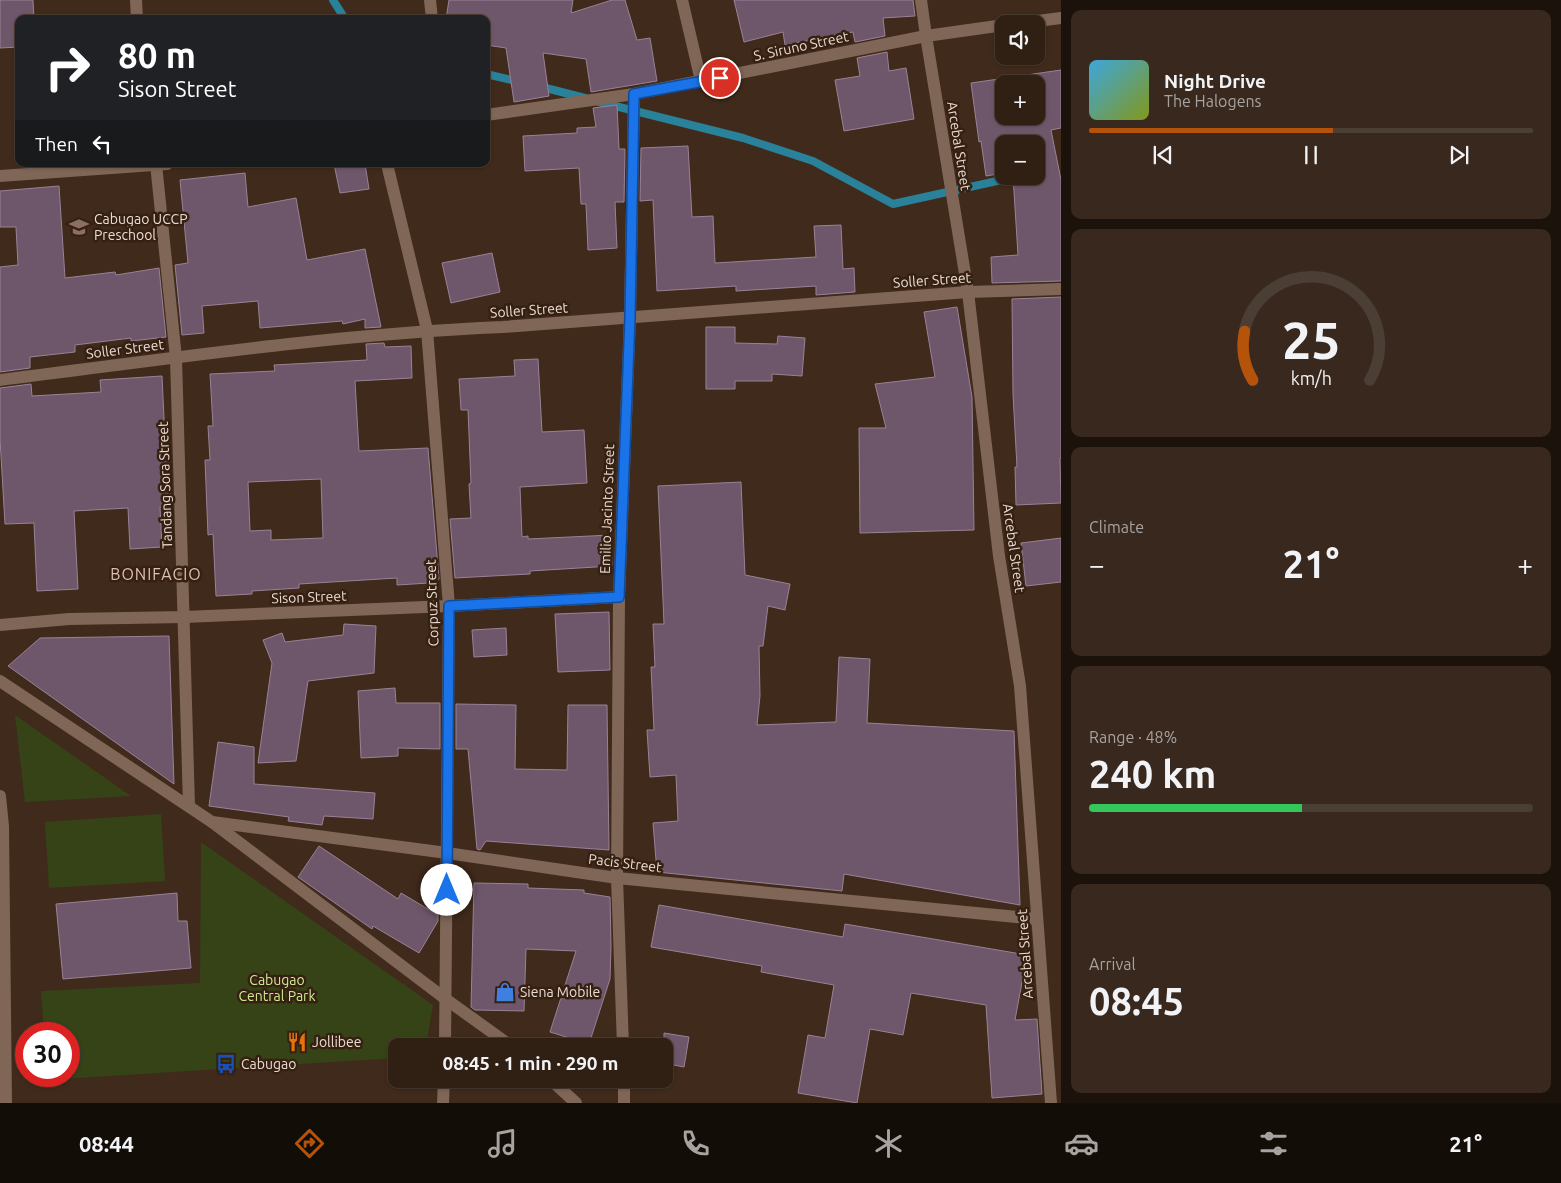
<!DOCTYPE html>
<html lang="en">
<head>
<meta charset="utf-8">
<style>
	body { margin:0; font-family:Ubuntu,sans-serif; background:#38281d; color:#f1f3f6; height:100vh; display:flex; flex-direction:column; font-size:19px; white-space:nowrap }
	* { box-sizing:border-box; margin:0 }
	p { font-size:16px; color:#a8a3a0 }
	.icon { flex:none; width:28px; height:28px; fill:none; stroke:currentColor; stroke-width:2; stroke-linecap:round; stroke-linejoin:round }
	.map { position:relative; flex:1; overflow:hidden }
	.side { display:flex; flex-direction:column; gap:10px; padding:10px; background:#1a120b; width:500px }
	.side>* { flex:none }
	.banner { position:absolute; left:15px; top:15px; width:475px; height:152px; border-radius:10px; box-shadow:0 1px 4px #0004,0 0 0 1px #4b3e34; background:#202124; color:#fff; overflow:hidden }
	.controls { position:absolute; left:995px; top:15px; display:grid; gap:10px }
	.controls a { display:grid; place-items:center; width:50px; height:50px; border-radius:10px; background:#302014; box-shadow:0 1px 4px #0004,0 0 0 1px #4b3e34; font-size:25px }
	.speed { position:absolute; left:15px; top:1022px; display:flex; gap:10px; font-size:25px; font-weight:700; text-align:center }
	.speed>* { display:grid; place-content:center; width:65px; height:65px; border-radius:50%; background:#302014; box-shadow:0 1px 4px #0004,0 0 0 1px #4b3e34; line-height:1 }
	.speed .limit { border:8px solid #d22; background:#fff; color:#111 }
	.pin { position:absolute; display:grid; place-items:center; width:42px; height:42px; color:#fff; margin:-21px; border:2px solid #fff; border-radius:50%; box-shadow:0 1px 5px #0007 }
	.me { position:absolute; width:55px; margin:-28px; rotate:0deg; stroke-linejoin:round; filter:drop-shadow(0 0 4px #0008) }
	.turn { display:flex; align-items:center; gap:18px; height:105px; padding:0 20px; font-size:22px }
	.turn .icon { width:65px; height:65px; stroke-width:2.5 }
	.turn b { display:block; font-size:35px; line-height:42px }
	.then { display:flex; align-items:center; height:48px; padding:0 20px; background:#0003; gap:10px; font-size:19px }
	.big { font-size:38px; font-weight:700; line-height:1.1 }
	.side .card { flex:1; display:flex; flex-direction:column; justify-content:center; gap:8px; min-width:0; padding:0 18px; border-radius:10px; background:#38281d }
	.side .dial { align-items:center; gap:0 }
	.dial svg { height:130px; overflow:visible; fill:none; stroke:#4b3e34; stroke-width:7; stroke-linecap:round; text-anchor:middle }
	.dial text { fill:#f1f3f6; stroke:none }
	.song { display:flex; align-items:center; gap:15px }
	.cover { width:60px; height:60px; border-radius:8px; background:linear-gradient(135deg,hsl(200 70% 55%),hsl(70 70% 35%)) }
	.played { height:5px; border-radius:2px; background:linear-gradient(90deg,#b45309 55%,#4b3e34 55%) }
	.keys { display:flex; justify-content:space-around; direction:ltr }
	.heat { display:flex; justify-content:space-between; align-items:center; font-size:28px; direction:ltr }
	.charge { height:8px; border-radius:4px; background:linear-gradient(90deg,#34c759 48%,#4b3e34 0) }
	.trip { position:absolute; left:388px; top:1038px; width:285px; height:50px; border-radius:10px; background:#302014; box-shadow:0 1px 4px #0004,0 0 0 1px #4b3e34; font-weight:700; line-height:50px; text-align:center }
	.menu { display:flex; height:80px; justify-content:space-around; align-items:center; background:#130d08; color:#a8a3a0 }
	.menu .icon { width:35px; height:35px }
	.menu .selected { color:#b45309 }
	.menu b { font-size:22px; color:#f1f3f6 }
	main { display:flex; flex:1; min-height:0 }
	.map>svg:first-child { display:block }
	.green { fill:#364317 }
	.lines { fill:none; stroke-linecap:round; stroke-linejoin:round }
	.stream { stroke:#29819a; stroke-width:8 }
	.building { fill:#6e576a; stroke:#9a8296; fill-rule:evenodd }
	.minor { stroke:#7f6656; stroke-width:12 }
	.route-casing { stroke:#114b97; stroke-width:12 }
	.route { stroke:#1a73e8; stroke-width:9 }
	.labels { text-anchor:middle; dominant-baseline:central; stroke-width:5; stroke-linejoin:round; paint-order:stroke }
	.street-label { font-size:14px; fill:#ebdcd3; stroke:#352012 }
	.poi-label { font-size:14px; fill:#ebdcd3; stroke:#352012; text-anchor:start }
	.park-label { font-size:14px; fill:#ccea91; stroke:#352012 }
	.quarter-label { font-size:16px; letter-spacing:1px; fill:#ddc0af; stroke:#352012 }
</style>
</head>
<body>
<main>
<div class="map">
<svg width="1061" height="1103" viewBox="0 0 1061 1103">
	<rect width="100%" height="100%" fill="#402a1b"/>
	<g class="green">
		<polygon points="15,715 131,796 25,802"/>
		<polygon points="161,814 165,881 49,888 45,822"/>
		<polygon points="201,842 433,1005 426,1046 396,1046 396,1058 47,1080 47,1076 69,1076 69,1034 44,1034 41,991 200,983"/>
	</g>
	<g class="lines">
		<g class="stream">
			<polyline points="333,0 345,19"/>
			<polyline points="486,74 520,82"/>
			<polyline points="538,86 585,98"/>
			<polyline points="599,102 743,138 813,161 893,204 1020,176"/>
		</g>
	</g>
	<g class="building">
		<polygon points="0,0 33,0 34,19 19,19 19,47 0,48"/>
		<polygon points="449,0 573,0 571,13 612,0 625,0 637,40 650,38 657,81 591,92 586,59 543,53 549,96 514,102 506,48 486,45 486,19 446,19"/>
		<polygon points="734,0 913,0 915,16 883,18 885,36 855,42 853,32 785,45 783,32 744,42"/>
		<polygon points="887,52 889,71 906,68 914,119 844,131 835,80 860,76 857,58"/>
		<path d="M 1061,70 L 1061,128 L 1051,130 L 1061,180 L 1061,281 L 992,283 L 991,257 L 1018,255 L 1013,176 L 1036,176 L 1036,144 L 1004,144 L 1004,173 L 986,176 L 981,141 L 979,142 L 971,83 ZM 1004,84 L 1036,84 L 1036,116 L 1004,116 Z"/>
		<polygon points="617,105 619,149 625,149 624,202 615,202 617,248 588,250 586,204 581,204 579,168 525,171 523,136 577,133 577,128 596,127 593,108"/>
		<polygon points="688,146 692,217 713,216 715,263 816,257 814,226 841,225 843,269 854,268 855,292 816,295 816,286 736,291 736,286 657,291 653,200 640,201 641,148"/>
		<polygon points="334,164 365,164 369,189 340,193"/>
		<polygon points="245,173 248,207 296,198 307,260 365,249 381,327 365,328 365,319 343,324 342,321 260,328 258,301 202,306 204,333 182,335 175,265 188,263 180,180"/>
		<polygon points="59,186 65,278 115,272 116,275 159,268 166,337 131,341 131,338 75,345 75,352 30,357 30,368 0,372 0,267 18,265 16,227 0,227 0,191"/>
		<polygon points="492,253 500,292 451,303 442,263"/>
		<polygon points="1061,297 1061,458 1060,458 1061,503 1016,505 1015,467 1017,467 1013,394 1012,299"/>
		<polygon points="957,307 972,397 974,530 860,533 859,428 886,428 875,384 935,377 924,312"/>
		<polygon points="706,327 735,327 735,343 777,344 778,336 805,338 802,376 772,374 772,381 735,381 735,389 706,389"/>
		<path d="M 384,343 L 385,347 L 411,346 L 412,378 L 355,381 L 359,451 L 428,448 L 439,579 L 429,580 L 429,583 L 397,585 L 397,578 L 299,584 L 299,588 L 252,591 L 252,594 L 216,596 L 213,534 L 208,535 L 205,460 L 210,460 L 208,426 L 213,426 L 210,374 L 275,371 L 274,365 L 367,360 L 366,344 ZM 321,479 L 323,538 L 271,540 L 271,530 L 250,531 L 248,482 Z"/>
		<polygon points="538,359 542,432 584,430 587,483 520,487 522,537 528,536 528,539 611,535 612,566 530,571 530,574 455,578 450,519 471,518 469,484 471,483 468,410 461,410 459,379 515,376 514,360"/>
		<polygon points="162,376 166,460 169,460 171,506 160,507 162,547 130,549 128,508 74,511 78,589 37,591 34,523 5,524 0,439 0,388 31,384 32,396 101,392 100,380"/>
		<polygon points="741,482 745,575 790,584 785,610 768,606 763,646 759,646 760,696 757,725 836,722 839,657 870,659 867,723 1014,731 1020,905 844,874 842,891 657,872 653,823 678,821 676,775 650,777 647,730 654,730 651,667 655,667 653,624 664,624 658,486"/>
		<polygon points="1061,538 1061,582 1026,586 1021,543"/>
		<polygon points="609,612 610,670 558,672 555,614"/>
		<polygon points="344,624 376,626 374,673 308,681 296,761 258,763 272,663 263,640 282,633 285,642 343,635"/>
		<polygon points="506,628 507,655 474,657 472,630"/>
		<polygon points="169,636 174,784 8,666 40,638"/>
		<polygon points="395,688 396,703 440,703 440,749 398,748 398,756 361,758 358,691"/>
		<polygon points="456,704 516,705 515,769 567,770 568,705 607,705 609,850 486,841 480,850 477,849 468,749 456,749"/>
		<polygon points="218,742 254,747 254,784 375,793 373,819 324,816 322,825 288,821 289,817 209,806"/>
		<polygon points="319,846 398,899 401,893 438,915 438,921 419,953 373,926 372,929 298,877"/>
		<polygon points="474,883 528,884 528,888 584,890 584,893 610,897 611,946 610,979 589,1044 550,1032 576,951 526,949 524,1011 475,1010 471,1007"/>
		<polygon points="177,893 178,921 187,921 191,968 63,979 56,904"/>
		<polygon points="659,905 843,937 845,924 1027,955 1015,1020 1037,1019 1042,1094 992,1098 986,1005 911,993 903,1035 870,1029 857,1103 798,1093 808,1035 825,1038 834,985 761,972 762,966 651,947"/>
		<polygon points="664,1033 689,1037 684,1067 664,1063"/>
	</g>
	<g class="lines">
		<g class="minor">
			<polyline points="136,0 137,19"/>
			<polyline points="430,0 432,19"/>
			<polyline points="682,0 701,81"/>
			<polyline points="921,0 926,36 968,292 999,556 1020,686 1051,1103"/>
			<polyline points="1015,24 1061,18"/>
			<polyline points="486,115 634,94 926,36 1004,25"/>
			<polyline points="156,164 176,358 189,806"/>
			<polyline points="387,164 427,330 449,606 445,1046"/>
			<polyline points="0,176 167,164"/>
			<path d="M 0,380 C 167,359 334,334 503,327 L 968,292 L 1061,289"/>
			<polyline points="0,625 69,619 184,617 449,606 619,597"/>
			<polyline points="0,681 212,822 447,1000 511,1046"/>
			<polyline points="0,796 3,826 6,1103"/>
			<polyline points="212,822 447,853 617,878 1037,919"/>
			<polyline points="623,1046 617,878 619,597 630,317 634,94"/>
			<polyline points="550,1079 576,1103"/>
			<polyline points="624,1079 624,1103"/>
			<polyline points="443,1103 444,1079"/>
		</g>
	</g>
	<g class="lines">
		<defs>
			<polyline id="route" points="447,890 449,606 619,597 630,318 634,94 720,78"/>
		</defs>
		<use href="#route" class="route-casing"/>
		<use href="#route" class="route"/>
	</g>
	<defs>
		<symbol id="school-bare" viewBox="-9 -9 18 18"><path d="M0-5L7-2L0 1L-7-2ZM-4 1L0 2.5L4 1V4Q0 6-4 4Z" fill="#8d6e63" stroke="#352012" stroke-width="2.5" paint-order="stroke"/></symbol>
		<symbol id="shop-bare" viewBox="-9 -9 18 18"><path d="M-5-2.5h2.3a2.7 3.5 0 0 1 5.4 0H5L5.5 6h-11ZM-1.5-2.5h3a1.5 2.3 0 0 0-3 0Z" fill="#3f7fe0" stroke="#352012" stroke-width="2.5" paint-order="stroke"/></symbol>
		<symbol id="restaurant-bare" viewBox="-9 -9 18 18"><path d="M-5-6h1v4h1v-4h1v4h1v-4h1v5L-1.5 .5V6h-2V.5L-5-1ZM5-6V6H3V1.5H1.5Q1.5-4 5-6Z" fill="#e8710a" stroke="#352012" stroke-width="2.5" paint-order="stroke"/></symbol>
		<symbol id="bus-bare" viewBox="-9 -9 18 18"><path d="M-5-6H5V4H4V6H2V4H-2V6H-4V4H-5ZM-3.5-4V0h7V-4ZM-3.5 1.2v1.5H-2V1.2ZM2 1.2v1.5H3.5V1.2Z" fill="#1a4fb4" stroke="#352012" stroke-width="2.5" paint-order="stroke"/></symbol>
	</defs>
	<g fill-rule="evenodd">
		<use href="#school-bare" x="65" y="213" width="28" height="28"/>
		<use href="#shop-bare" x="491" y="978" width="28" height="28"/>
		<use href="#restaurant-bare" x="283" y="1028" width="28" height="28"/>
		<use href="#bus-bare" x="212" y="1050" width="28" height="28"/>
	</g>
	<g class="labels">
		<g class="street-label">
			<text transform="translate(801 46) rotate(-12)">S. Siruno Street</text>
			<text transform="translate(959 146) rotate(81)">Arcebal Street</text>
			<text transform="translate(932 280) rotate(-4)">Soller Street</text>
			<text transform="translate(529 310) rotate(-4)">Soller Street</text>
			<text transform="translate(125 349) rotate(-7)">Soller Street</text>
			<text transform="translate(165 485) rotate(-92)">Tandang Sora Street</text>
			<text transform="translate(607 509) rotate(-88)">Emilio Jacinto Street</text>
			<text transform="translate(1014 548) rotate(82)">Arcebal Street</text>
			<text transform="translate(309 597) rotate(-2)">Sison Street</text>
			<text transform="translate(432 603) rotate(-92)">Corpuz Street</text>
			<text transform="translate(625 863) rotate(7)">Pacis Street</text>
			<text transform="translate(1025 954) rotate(-94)">Arcebal Street</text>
		</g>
		<g class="poi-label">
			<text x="94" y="219">Cabugao UCCP<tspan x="94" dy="16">Preschool</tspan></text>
			<text x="520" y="992">Siena Mobile</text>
			<text x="312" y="1042">Jollibee</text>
			<text x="241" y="1064">Cabugao</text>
		</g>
		<g class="park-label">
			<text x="277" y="980">Cabugao<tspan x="277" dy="16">Central Park</tspan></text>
		</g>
		<g class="quarter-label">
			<text x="156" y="574">BONIFACIO</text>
		</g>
	</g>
</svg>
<div class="controls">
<a><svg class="icon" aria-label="sound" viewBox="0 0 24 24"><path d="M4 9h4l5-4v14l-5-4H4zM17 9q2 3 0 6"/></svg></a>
<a>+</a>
<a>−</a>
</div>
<div class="speed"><div class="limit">30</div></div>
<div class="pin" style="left:720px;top:78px;background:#d93025"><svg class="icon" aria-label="arrive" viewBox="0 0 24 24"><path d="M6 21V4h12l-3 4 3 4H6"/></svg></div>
<svg class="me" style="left:447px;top:890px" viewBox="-20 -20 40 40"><circle r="19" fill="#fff"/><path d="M0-13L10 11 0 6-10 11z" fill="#1a73e8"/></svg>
<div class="trip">08:45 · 1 min · 290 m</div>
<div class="banner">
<div class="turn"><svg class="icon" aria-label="right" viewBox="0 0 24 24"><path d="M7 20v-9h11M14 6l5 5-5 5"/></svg><div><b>80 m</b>Sison Street</div></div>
<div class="then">Then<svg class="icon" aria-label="left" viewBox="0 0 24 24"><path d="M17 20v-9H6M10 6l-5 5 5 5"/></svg></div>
</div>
</div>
<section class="side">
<div class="card">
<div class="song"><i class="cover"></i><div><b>Night Drive</b><p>The Halogens</p></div></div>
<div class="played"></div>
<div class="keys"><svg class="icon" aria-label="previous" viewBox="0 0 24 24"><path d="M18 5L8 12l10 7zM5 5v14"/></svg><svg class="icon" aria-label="pause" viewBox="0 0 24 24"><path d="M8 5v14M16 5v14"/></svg><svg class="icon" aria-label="next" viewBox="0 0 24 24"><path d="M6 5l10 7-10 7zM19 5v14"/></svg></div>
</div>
<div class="card dial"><svg viewBox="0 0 100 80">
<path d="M14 69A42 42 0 1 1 86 69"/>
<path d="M14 69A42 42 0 0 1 9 39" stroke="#b45309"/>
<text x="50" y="56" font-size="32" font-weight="700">25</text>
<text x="50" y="72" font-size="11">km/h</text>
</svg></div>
<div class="card"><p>Climate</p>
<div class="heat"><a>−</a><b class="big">21°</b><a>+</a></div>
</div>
<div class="card"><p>Range · 48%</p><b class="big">240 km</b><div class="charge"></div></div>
<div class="card"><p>Arrival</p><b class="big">08:45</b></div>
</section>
</main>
<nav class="menu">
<b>08:44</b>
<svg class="icon selected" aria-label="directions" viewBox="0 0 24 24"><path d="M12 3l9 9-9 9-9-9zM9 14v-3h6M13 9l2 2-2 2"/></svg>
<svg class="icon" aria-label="music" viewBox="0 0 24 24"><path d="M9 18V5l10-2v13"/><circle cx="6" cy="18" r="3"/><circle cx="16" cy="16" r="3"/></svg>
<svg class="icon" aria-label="phone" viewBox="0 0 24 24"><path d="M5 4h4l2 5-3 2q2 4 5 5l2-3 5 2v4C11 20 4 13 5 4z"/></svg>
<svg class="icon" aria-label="climate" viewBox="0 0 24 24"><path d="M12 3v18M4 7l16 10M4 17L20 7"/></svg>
<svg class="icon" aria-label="car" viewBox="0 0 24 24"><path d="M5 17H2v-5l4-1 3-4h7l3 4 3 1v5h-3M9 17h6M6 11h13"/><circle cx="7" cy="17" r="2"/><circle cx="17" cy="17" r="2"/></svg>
<svg class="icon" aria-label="filters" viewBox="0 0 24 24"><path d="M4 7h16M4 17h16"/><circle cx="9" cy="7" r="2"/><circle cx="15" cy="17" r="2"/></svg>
<b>21°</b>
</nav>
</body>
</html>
